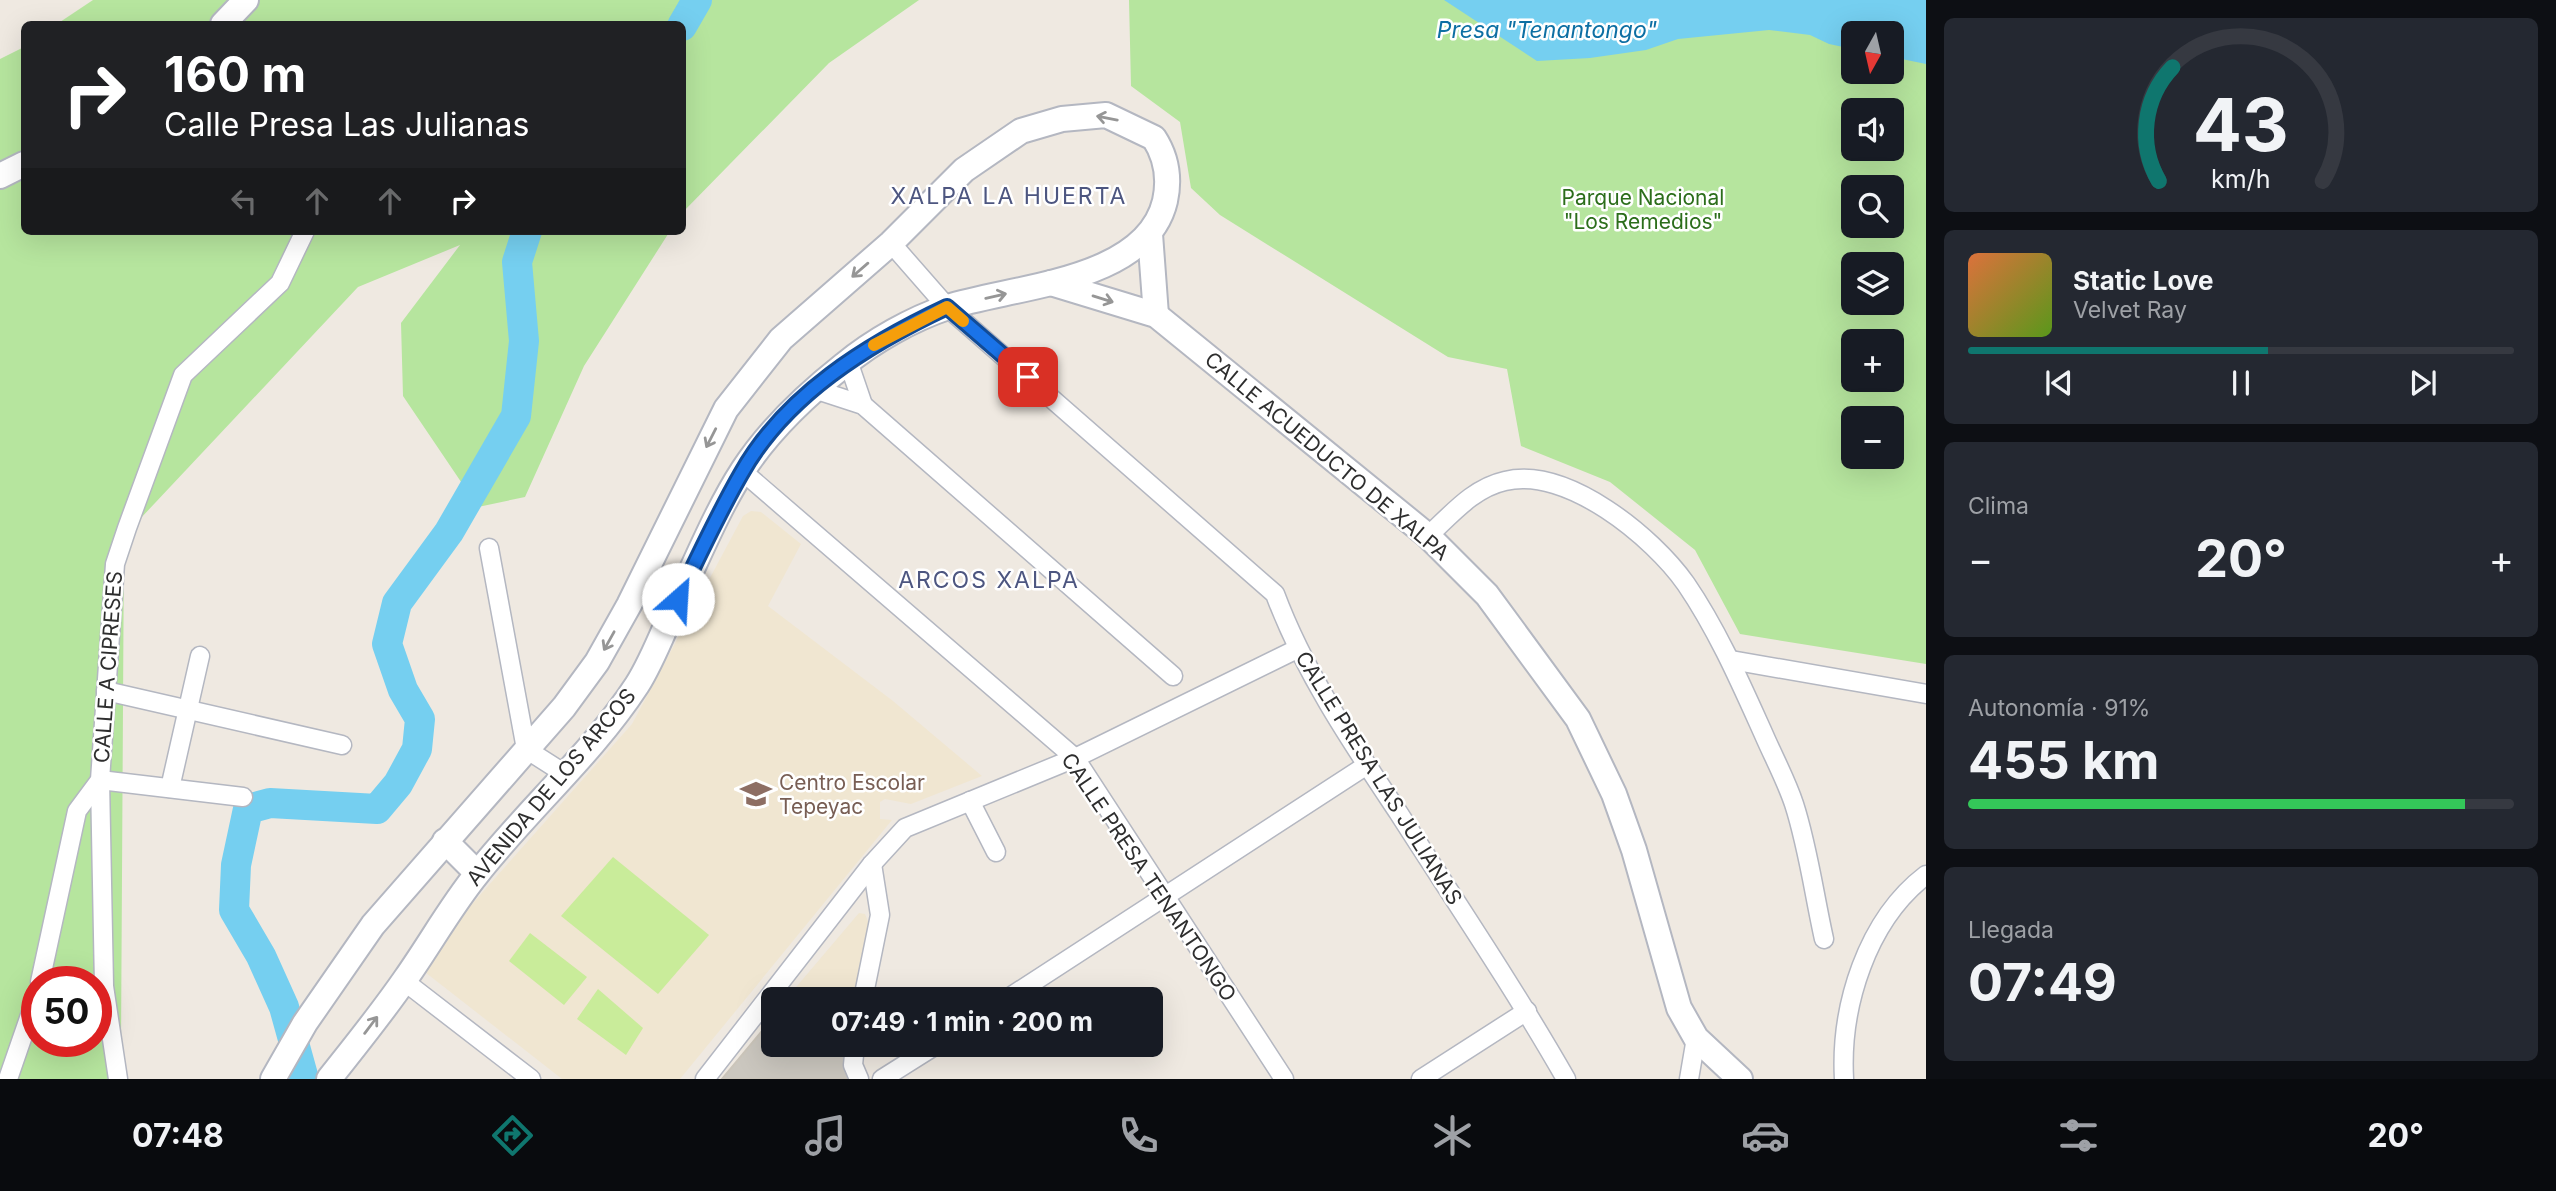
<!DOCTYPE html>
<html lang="es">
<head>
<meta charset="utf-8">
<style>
	body { margin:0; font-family:Inter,sans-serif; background:#242831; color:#f1f3f6; height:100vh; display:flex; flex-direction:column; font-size:26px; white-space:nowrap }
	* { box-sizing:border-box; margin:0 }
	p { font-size:23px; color:#9ea1a6 }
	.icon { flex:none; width:38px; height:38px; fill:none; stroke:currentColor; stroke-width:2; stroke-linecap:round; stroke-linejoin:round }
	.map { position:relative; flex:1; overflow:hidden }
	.details { display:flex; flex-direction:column; gap:18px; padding:18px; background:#0d0f14; width:630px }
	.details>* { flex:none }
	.guide { position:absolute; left:21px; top:21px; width:665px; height:214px; border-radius:10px; box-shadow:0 7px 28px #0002; background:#202124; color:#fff; overflow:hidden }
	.needle { width:46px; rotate:188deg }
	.fabs { position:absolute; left:1841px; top:21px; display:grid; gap:14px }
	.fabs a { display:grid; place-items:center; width:63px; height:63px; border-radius:10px; background:#171b24; box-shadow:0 7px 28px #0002; font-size:35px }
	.speed { position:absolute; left:21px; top:966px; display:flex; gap:14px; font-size:35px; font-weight:700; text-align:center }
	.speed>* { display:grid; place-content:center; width:91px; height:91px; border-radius:50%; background:#171b24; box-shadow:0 7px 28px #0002; line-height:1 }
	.speed .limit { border:10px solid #d22; background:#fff; color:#111 }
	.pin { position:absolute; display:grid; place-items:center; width:60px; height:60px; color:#fff; margin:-30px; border-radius:14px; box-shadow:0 4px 10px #0006 }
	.me { position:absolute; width:77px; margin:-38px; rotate:26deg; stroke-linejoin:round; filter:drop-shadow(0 0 5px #0008) }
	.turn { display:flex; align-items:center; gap:24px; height:147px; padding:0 28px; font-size:32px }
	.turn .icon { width:91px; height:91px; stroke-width:2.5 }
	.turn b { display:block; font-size:49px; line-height:60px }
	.lanes { display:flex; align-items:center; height:66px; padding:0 28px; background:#0003; justify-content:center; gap:35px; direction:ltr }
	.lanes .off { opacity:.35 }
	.big { font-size:52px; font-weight:700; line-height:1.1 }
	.details .card { flex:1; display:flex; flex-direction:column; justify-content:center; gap:10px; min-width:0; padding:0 24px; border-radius:10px; background:#242831 }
	.details .dial { align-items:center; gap:0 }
	.dial svg { height:182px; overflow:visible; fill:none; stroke:#363941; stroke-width:7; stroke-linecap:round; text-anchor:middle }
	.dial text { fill:#f1f3f6; stroke:none }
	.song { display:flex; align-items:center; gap:21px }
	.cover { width:84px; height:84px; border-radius:10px; background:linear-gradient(135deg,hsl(20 70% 55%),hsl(90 70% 35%)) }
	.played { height:7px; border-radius:4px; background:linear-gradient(90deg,#0f766e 55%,#363941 55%) }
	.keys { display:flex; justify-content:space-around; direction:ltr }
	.heat { display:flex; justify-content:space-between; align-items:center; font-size:38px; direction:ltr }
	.charge { height:10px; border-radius:5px; background:linear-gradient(90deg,#34c759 91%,#363941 0) }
	.trip { position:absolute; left:761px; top:987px; width:402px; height:70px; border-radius:10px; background:#171b24; box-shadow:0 7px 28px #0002; font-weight:700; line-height:70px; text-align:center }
	.tabs { display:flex; height:112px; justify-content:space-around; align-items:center; background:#090b0e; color:#9ea1a6 }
	.tabs .icon { width:49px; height:49px }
	.tabs .current { color:#0f766e }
	.tabs b { font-size:32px; color:#f1f3f6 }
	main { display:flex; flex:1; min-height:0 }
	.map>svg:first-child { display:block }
	.education { fill:#f0e6d1 }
	.green { fill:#b6e59e; fill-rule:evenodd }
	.pitch { fill:#c9ec9a }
	.water { fill:#75cff0 }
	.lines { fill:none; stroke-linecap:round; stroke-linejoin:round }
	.river { stroke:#75cff0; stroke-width:30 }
	.building { fill:#cbc7bf; stroke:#cbc5ba; stroke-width:2 }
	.street-casing { stroke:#b4b7c1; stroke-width:21 }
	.secondary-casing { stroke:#b4b7c1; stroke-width:28 }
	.street { stroke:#fff; stroke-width:18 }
	.secondary { stroke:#fff; stroke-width:24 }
	.oneway { stroke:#969696 }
	.route-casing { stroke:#114b97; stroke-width:18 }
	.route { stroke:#1a73e8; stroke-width:12 }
	.slow { stroke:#f59e0b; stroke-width:12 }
	.labels { text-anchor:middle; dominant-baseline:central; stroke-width:5; stroke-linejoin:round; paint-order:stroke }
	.park-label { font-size:21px; fill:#2c6e1b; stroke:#fff }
	.street-label { font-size:21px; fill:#2e2e2e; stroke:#fff }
	.education-label { font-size:21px; fill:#785e54; stroke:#fff; text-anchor:start }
	.water-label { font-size:23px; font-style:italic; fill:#0d6fa3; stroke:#fff }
	.neighbourhood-label { font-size:23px; letter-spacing:2px; fill:#4d5680; stroke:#fff }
</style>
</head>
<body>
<main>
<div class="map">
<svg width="1926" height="1079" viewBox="0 0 1926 1079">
	<rect width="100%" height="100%" fill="#efe9e1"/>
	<g class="education">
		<polygon points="751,511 761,512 801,544 768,606 893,701 982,776 911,804 885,799 880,802 880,819 892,820 680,1079 562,1079 421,969 457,921 632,724 743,516"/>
		<polygon points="859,913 865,914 869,924 853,999 786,999"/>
	</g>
	<g class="green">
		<polygon points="93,0 919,0 829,63 683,212 682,24 57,24"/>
		<path d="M 1129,0 L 1926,0 L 1926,664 L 1740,634 L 1695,550 L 1610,482 L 1521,446 L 1507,369 L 1448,357 L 1220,215 L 1191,188 L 1180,122 L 1131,86 ZM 1853,33 L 1892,33 L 1892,72 L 1853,72 ZM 1853,110 L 1892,110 L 1892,149 L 1853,149 ZM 1853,187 L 1892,187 L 1892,226 L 1853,226 ZM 1853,264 L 1892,264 L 1892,303 L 1853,303 ZM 1853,341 L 1892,341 L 1892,380 L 1853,380 ZM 1853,418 L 1892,418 L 1892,457 L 1853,457 Z"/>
		<path d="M 24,47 L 24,231 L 670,231 L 584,366 L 525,497 L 478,507 L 403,396 L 401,323 L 460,245 L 358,287 L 124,536 L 121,1046 L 124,1079 L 0,1079 L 0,59 ZM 37,982 L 96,982 L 96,1041 L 37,1041 Z"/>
	</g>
	<g class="pitch">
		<polygon points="613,857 709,935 658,994 561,916"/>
		<polygon points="530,933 587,977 564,1005 509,961"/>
		<polygon points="598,989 643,1028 626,1055 577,1019"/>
	</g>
	<polygon class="water" points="1444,0 1926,0 1926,64 1892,57 1892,33 1853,33 1853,49 1829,44 1810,35 1769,30 1678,39 1646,50 1590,58 1537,61"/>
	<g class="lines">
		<g class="river">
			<polyline points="682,26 697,0"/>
			<polyline points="304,1079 284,1007 261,956 234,910 236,865 248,809 270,803 377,809 398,784 417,749 420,719 403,690 387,644 397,603 449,532 516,416 524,341 517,262 527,231"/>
		</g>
	</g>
	<polygon class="building" points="767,1025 774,1026 774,1045 836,1045 850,1049 850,1079 722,1079"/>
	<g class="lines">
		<defs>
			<g id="street">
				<path d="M 891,243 L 947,307 L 1275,594 C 1304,672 1352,743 1398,812 C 1455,901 1514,988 1566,1079"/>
				<polyline points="848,361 863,405"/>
				<polyline points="814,389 863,405 1173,676"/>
				<polyline points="742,471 1075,758 1284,1079"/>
				<path d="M 1428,536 C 1451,515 1473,488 1505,481 C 1567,466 1653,537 1686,584 C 1718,631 1741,684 1764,735 C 1774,758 1786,780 1794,804 C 1808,847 1814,894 1824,939"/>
				<polyline points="489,548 526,749 565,774"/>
				<polyline points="1731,660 1926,694"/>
				<polyline points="106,691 342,745"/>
				<polyline points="170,788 200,656"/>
				<polyline points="970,801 996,852"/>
				<polyline points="404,981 531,1079"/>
				<polyline points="40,982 77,811 100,780 115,564 127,528 183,375 280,283 305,231"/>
				<polyline points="863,999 880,915 872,864"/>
				<polyline points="1007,999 1367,765"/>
				<polyline points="855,1045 853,1065 859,1079"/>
				<polyline points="8,1079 37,995"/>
				<polyline points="118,1079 104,986 100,780 243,797"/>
				<polyline points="705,1079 872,864 905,828 1075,758 1297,649"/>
				<polyline points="882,1079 936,1045"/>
				<polyline points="1421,1079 1527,1011"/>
				<polyline points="1689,1079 1696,1038"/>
				<path d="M 1844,1079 C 1840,1006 1867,920 1926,875"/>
			</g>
			<g id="secondary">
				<polyline points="223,24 246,0"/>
				<polyline points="0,176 24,164"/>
				<polyline points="1150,234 1156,315"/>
				<polyline points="1051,283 1156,315 1428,536 1487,595 1578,719 1614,794 1634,850 1679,1008 1696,1038 1740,1079"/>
				<polyline points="445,841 477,873"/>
				<path d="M 273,1079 L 305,1023 L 373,925 L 564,707 L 597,662 L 629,605 L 726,409 L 781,339 L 891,243 L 964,170 L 1021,131 L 1062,119 L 1106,115 L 1154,138 C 1167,158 1170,178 1165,201 C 1146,282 1013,286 948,307 C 912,319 873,341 844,365 C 806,395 769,430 743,470 C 717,510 698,558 677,601 C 664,629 653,660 637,685 C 592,754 528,809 477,874 C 451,906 430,944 406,978 C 382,1013 355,1046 329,1079"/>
			</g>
		</defs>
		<use href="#street" class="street-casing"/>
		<use href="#secondary" class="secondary-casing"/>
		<use href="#street" class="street"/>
		<use href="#secondary" class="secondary"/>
	</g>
	<defs><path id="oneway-shaft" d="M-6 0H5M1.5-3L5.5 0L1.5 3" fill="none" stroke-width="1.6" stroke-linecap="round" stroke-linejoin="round" transform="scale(1.75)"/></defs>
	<g class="oneway">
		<use href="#oneway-shaft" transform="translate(1107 118) rotate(-169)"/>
		<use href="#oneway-shaft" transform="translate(860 270) rotate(139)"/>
		<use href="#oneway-shaft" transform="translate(996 296) rotate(-13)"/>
		<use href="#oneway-shaft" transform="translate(1103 299) rotate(17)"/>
		<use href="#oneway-shaft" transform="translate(711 438) rotate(117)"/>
		<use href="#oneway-shaft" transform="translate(609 641) rotate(119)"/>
		<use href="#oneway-shaft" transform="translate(371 1025) rotate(-53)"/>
	</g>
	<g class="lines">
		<defs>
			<path id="route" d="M 678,599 C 698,557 718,514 741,474 C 785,395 868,344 947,307 L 1028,377"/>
		</defs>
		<use href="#route" class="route-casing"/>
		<use href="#route" class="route"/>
		<polyline class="slow" points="874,345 947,307 963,321"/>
	</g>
	<defs>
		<symbol id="school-bare" viewBox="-9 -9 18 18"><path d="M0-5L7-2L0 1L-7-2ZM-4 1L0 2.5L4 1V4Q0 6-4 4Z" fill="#8d6e63" stroke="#fff" stroke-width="2.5" paint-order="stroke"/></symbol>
	</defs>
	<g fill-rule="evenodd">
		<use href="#school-bare" x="734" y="772" width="44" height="44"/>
	</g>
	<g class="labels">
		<g class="park-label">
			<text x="1643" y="197">Parque Nacional<tspan x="1643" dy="24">"Los Remedios"</tspan></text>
		</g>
		<g class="street-label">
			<text transform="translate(1327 456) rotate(40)">CALLE ACUEDUCTO DE XALPA</text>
			<text transform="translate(108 667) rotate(-86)">CALLE A CIPRESES</text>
			<text transform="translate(1379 778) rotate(58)">CALLE PRESA LAS JULIANAS</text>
			<text transform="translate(551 787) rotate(-50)">AVENIDA DE LOS ARCOS</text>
			<text transform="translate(1149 877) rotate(56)">CALLE PRESA TENANTONGO</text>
		</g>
		<g class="education-label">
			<text x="779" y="782">Centro Escolar<tspan x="779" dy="24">Tepeyac</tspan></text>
		</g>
		<g class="water-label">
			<text x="1547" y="30">Presa "Tenantongo"</text>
		</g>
		<g class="neighbourhood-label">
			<text x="1009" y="196">XALPA LA HUERTA</text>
			<text x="989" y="580">ARCOS XALPA</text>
		</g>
	</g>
</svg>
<div class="fabs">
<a><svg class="needle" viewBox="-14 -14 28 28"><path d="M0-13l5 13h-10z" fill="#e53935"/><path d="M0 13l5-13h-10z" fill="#9ea1a6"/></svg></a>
<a><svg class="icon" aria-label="sound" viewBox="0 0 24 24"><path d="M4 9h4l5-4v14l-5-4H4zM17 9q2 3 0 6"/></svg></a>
<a><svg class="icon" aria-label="search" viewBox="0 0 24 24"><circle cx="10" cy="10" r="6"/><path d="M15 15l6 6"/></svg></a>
<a><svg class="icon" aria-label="layers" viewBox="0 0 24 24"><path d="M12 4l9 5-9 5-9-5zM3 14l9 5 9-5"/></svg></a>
<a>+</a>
<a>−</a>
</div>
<div class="speed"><div class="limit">50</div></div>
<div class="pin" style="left:1028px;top:377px;background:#d93025"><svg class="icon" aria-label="arrive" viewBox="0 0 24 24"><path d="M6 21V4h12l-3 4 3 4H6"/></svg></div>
<svg class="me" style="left:678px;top:599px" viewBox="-20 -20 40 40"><circle r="19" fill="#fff"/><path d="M0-13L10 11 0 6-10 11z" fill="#1a73e8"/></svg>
<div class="trip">07:49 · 1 min · 200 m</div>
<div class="guide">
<div class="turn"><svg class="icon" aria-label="right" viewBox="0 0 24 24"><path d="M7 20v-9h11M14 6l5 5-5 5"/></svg><div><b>160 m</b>Calle Presa Las Julianas</div></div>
<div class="lanes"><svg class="icon off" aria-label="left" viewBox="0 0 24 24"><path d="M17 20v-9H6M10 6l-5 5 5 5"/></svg><svg class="icon off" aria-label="ahead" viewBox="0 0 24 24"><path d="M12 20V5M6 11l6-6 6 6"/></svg><svg class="icon off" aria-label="ahead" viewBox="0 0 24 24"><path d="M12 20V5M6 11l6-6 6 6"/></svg><svg class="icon" aria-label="right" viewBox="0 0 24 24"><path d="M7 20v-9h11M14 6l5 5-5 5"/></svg></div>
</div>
</div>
<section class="details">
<div class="card dial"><svg viewBox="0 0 100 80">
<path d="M14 69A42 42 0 1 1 86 69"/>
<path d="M14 69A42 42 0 0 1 20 19" stroke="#0f766e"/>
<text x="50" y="56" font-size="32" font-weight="700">43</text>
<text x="50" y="72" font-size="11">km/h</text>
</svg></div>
<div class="card">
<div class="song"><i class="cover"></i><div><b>Static Love</b><p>Velvet Ray</p></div></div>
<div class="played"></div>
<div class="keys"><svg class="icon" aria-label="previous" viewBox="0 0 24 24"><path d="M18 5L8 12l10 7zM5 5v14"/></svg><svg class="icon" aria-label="pause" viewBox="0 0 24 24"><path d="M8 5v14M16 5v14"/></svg><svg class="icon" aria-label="next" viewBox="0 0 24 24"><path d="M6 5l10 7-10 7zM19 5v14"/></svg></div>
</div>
<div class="card"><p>Clima</p>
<div class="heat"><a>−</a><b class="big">20°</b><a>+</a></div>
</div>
<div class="card"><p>Autonomía · 91%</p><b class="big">455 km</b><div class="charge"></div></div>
<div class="card"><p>Llegada</p><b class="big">07:49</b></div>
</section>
</main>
<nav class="tabs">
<b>07:48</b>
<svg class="icon current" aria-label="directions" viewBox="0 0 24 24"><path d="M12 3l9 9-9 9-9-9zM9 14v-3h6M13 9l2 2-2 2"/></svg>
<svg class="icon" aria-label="music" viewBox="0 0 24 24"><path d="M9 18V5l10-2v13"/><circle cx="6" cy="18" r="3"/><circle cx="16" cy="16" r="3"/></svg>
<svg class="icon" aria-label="phone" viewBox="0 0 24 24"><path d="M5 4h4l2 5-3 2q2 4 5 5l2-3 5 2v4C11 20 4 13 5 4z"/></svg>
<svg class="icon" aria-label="climate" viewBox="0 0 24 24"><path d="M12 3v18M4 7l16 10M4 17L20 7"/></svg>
<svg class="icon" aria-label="car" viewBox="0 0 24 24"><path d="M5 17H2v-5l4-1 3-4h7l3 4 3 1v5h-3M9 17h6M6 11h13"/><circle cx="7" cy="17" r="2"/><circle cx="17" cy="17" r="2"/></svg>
<svg class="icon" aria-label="filters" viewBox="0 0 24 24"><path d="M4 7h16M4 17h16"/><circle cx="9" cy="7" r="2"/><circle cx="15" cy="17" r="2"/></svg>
<b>20°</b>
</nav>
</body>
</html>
